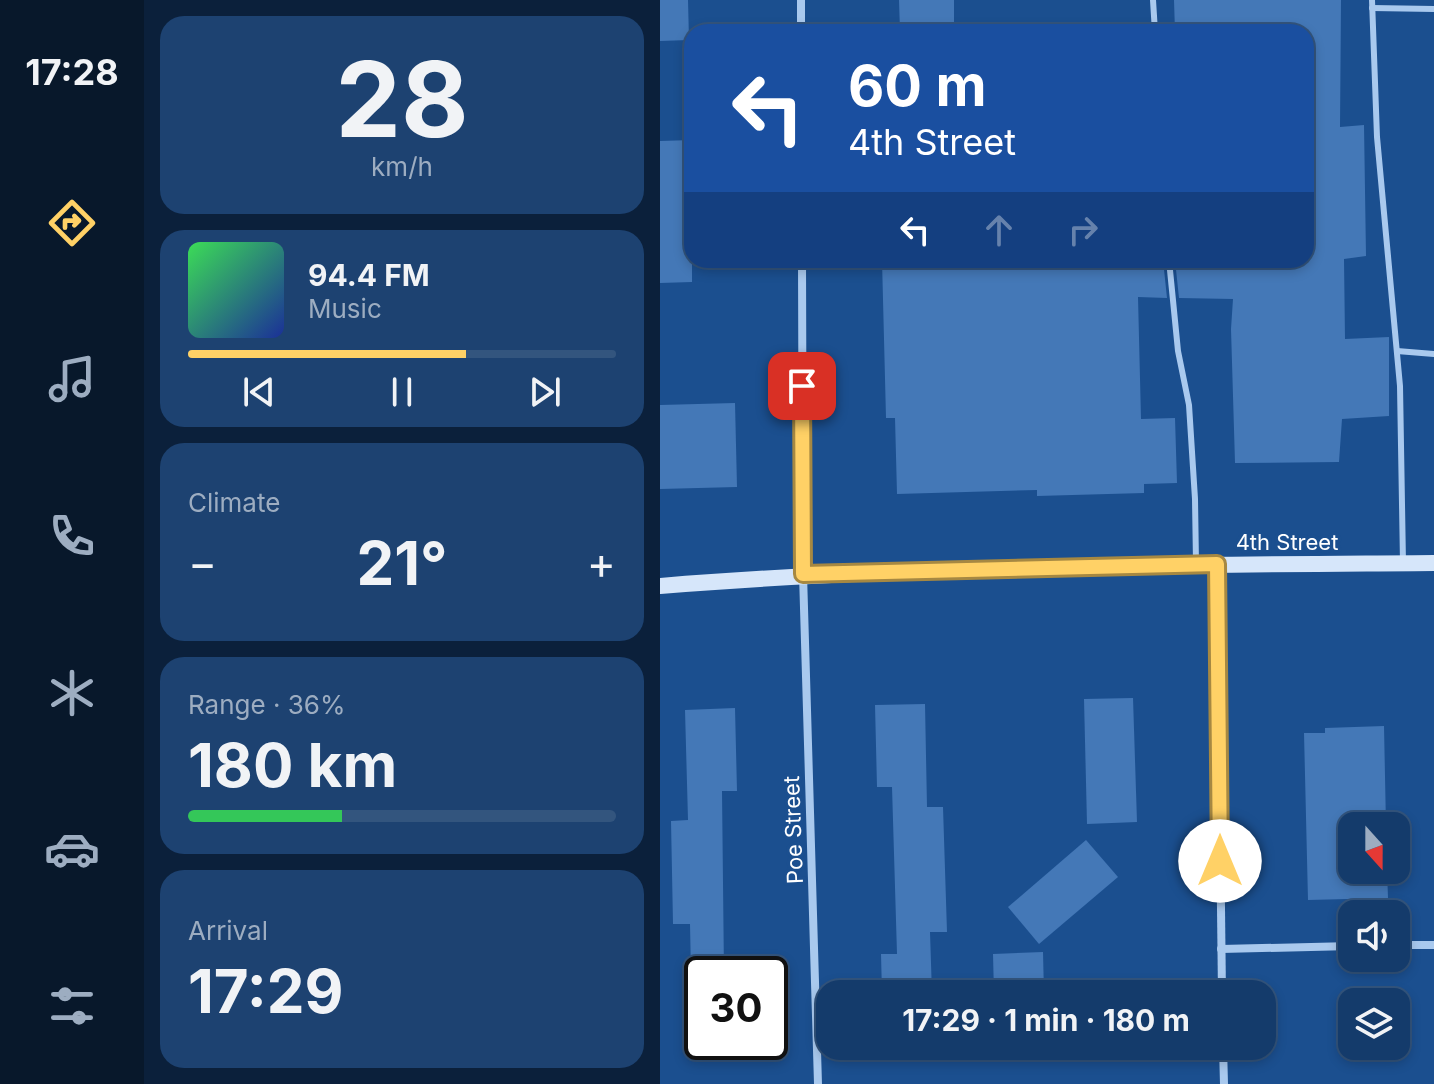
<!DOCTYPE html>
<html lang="en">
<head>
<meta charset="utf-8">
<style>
	body { margin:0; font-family:Inter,sans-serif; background:#1d4271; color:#f1f3f6; height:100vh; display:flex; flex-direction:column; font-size:30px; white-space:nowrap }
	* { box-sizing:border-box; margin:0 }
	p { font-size:26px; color:#9dadc1 }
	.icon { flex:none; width:44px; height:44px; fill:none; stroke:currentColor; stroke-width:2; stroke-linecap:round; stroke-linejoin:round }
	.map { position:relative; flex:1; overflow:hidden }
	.drawer { display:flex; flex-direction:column; gap:16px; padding:16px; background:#0b203b; width:516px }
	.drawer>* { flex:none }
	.hud { position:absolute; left:24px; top:24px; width:630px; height:244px; border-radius:24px; box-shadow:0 4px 12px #0003,0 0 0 2px #33557e; background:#1a4fa0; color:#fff; overflow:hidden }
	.needle { width:52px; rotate:159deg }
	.fabs { position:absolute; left:678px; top:812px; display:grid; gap:16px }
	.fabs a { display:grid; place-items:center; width:72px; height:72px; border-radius:16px; background:#143b6b; box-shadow:0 4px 12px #0003,0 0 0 2px #33557e; font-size:40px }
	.speed { position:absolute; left:24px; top:956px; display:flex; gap:16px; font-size:40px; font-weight:700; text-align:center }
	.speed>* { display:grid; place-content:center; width:104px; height:104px; border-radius:50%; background:#143b6b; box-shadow:0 4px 12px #0003,0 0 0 2px #33557e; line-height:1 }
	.speed .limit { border:4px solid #111; border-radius:12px; background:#fff; color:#111 }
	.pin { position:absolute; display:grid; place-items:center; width:68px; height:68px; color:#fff; margin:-34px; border-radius:16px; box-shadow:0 4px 12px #0006 }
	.me { position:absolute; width:88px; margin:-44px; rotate:0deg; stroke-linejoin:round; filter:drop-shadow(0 0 6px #0008) }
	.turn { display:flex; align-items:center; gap:28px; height:168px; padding:0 32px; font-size:36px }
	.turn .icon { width:104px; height:104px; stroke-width:2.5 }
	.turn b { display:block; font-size:56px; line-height:68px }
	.lanes { display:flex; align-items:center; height:76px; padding:0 32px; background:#0003; justify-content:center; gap:40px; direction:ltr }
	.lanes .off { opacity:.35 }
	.big { font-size:60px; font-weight:700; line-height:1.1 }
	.drawer .widget { flex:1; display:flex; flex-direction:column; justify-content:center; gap:12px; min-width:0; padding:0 28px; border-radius:24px; background:#1d4271 }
	.drawer .dial { align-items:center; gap:0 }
	.dial b { font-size:104px; line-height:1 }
	.song { display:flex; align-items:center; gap:24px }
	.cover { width:96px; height:96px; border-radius:12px; background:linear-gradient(135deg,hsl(130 70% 55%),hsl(230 70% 35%)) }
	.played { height:8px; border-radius:4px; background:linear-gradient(90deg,#ffd166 65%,#33557e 65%) }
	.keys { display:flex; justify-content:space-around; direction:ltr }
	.heat { display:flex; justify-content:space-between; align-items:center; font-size:44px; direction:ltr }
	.charge { height:12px; border-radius:6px; background:linear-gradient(90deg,#34c759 36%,#33557e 0) }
	.trip { position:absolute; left:156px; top:980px; width:460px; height:80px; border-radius:24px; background:#143b6b; box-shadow:0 4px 12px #0003,0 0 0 2px #33557e; font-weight:700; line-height:80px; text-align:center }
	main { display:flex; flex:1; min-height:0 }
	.dock { display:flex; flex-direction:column; width:144px; justify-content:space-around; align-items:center; background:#08182b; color:#9dadc1 }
	.dock .icon { width:56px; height:56px }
	.dock .active { color:#ffd166 }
	.dock b { font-size:36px; color:#f1f3f6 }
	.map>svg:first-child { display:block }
	.building { fill:#4478b7 }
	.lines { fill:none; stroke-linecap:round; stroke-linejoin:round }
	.service { stroke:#a9c9ee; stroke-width:6 }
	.minor { stroke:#a9c9ee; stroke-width:8 }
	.secondary { stroke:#d6e6fa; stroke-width:16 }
	.route-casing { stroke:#a68842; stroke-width:20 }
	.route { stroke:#ffd166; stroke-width:14 }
	.labels { text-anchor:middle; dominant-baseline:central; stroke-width:7; stroke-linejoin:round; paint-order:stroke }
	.street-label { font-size:22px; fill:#fff; stroke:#1b4f8f }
</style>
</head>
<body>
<main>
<nav class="dock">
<b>17:28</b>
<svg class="icon active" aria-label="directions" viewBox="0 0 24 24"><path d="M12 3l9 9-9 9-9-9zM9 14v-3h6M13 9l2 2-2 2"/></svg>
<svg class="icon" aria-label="music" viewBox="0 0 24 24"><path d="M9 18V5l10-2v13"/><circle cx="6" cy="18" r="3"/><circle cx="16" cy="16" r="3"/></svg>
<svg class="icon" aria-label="phone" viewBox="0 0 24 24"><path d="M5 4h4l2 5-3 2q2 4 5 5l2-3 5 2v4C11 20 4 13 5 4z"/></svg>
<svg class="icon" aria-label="climate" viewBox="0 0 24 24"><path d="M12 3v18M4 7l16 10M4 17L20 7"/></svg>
<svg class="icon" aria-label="car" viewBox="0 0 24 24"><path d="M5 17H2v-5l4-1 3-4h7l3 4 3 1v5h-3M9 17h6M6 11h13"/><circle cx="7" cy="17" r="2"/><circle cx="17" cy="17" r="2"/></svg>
<svg class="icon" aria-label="filters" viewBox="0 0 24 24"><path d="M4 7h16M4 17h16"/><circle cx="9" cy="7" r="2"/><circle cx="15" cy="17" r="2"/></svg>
</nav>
<section class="drawer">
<div class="widget dial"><b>28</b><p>km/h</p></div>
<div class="widget">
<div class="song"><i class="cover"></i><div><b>94.4 FM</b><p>Music</p></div></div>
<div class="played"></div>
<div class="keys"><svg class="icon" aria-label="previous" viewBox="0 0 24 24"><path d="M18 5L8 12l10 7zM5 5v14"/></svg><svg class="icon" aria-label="pause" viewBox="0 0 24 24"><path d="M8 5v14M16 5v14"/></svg><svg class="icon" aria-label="next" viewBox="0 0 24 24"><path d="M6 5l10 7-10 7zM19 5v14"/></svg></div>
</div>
<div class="widget"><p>Climate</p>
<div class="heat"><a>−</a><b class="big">21°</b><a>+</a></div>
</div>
<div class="widget"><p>Range · 36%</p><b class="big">180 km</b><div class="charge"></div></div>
<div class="widget"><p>Arrival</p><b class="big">17:29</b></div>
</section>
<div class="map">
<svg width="774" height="1084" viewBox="0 0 774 1084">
	<rect width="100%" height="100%" fill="#1b4f8f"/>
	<g class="building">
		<polygon points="0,0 28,0 29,40 0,41"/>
		<polygon points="239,0 294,0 294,32 240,32"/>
		<polygon points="514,0 681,0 680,127 704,125 706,256 684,259 685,339 729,337 729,416 682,419 679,462 575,463 571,329 573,299 519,298 515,260 646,260 646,32 515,32"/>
		<polygon points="32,140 32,282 0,283 0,141"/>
		<polygon points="222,260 503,260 507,298 478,297 481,419 515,418 517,483 484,484 484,493 377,496 377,490 237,494 235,418 226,418"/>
		<polygon points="75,403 77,487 0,489 0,405"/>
		<polygon points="473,698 477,822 427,824 424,699"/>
		<polygon points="265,704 267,807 283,807 287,932 270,932 272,994 222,994 221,954 237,954 232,787 217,787 215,705"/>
		<polygon points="75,708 77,791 62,791 64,974 31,974 30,924 13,924 11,821 28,820 25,710"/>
		<polygon points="724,726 726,826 692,826 692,870 727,870 728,898 648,900 644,733 665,733 665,728"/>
		<polygon points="426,840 458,877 379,944 348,907"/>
		<polygon points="383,952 384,994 334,994 333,954"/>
		<polygon points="223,1046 274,1046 274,1057 224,1058"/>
		<polygon points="335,1046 385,1046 385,1056 336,1057"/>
	</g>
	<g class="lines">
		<g class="service">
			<polyline points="493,0 495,32"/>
			<polyline points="712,0 717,137 740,386 743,563"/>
			<polyline points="712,8 774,9"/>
			<polyline points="509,260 518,351 529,405 535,499 536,563"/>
			<polyline points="737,351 774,354"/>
		</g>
		<g class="minor">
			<polyline points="141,0 141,32"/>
			<polyline points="142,260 143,574 158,1084"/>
			<polyline points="557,564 562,994"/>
			<polyline points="736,945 774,945"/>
			<polyline points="561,949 692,946"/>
			<polyline points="563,1046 564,1084"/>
		</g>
		<path class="secondary" d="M 0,586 C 257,565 516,565 774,563"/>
	</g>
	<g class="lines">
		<defs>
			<polyline id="route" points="142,386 143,574 557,564 560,861"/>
		</defs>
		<use href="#route" class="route-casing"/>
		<use href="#route" class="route"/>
	</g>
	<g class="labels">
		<g class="street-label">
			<text x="627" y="542">4th Street</text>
			<text transform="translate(133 830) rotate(-92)">Poe Street</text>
		</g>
	</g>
</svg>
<div class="fabs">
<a><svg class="needle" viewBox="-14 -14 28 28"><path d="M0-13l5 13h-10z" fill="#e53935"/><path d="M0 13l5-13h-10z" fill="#9dadc1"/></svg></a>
<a><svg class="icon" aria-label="sound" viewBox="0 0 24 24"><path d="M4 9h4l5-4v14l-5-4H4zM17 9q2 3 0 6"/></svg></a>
<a><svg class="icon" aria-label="layers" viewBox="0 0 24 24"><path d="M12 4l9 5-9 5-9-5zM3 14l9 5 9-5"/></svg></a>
</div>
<div class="speed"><div class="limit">30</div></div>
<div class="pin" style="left:142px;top:386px;background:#d93025"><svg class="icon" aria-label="arrive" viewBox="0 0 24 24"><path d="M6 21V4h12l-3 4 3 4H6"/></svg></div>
<svg class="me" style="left:560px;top:861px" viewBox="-20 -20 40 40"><circle r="19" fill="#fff"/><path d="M0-13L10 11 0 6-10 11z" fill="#ffd166"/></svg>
<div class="trip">17:29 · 1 min · 180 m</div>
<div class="hud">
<div class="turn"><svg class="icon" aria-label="left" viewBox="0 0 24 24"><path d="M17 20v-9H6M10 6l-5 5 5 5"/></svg><div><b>60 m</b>4th Street</div></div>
<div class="lanes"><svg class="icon" aria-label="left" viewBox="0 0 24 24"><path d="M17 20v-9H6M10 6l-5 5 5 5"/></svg><svg class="icon off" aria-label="ahead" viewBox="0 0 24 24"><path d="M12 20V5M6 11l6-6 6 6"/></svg><svg class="icon off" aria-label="right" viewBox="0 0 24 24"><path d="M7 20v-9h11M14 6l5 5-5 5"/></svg></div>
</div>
</div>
</main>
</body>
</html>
